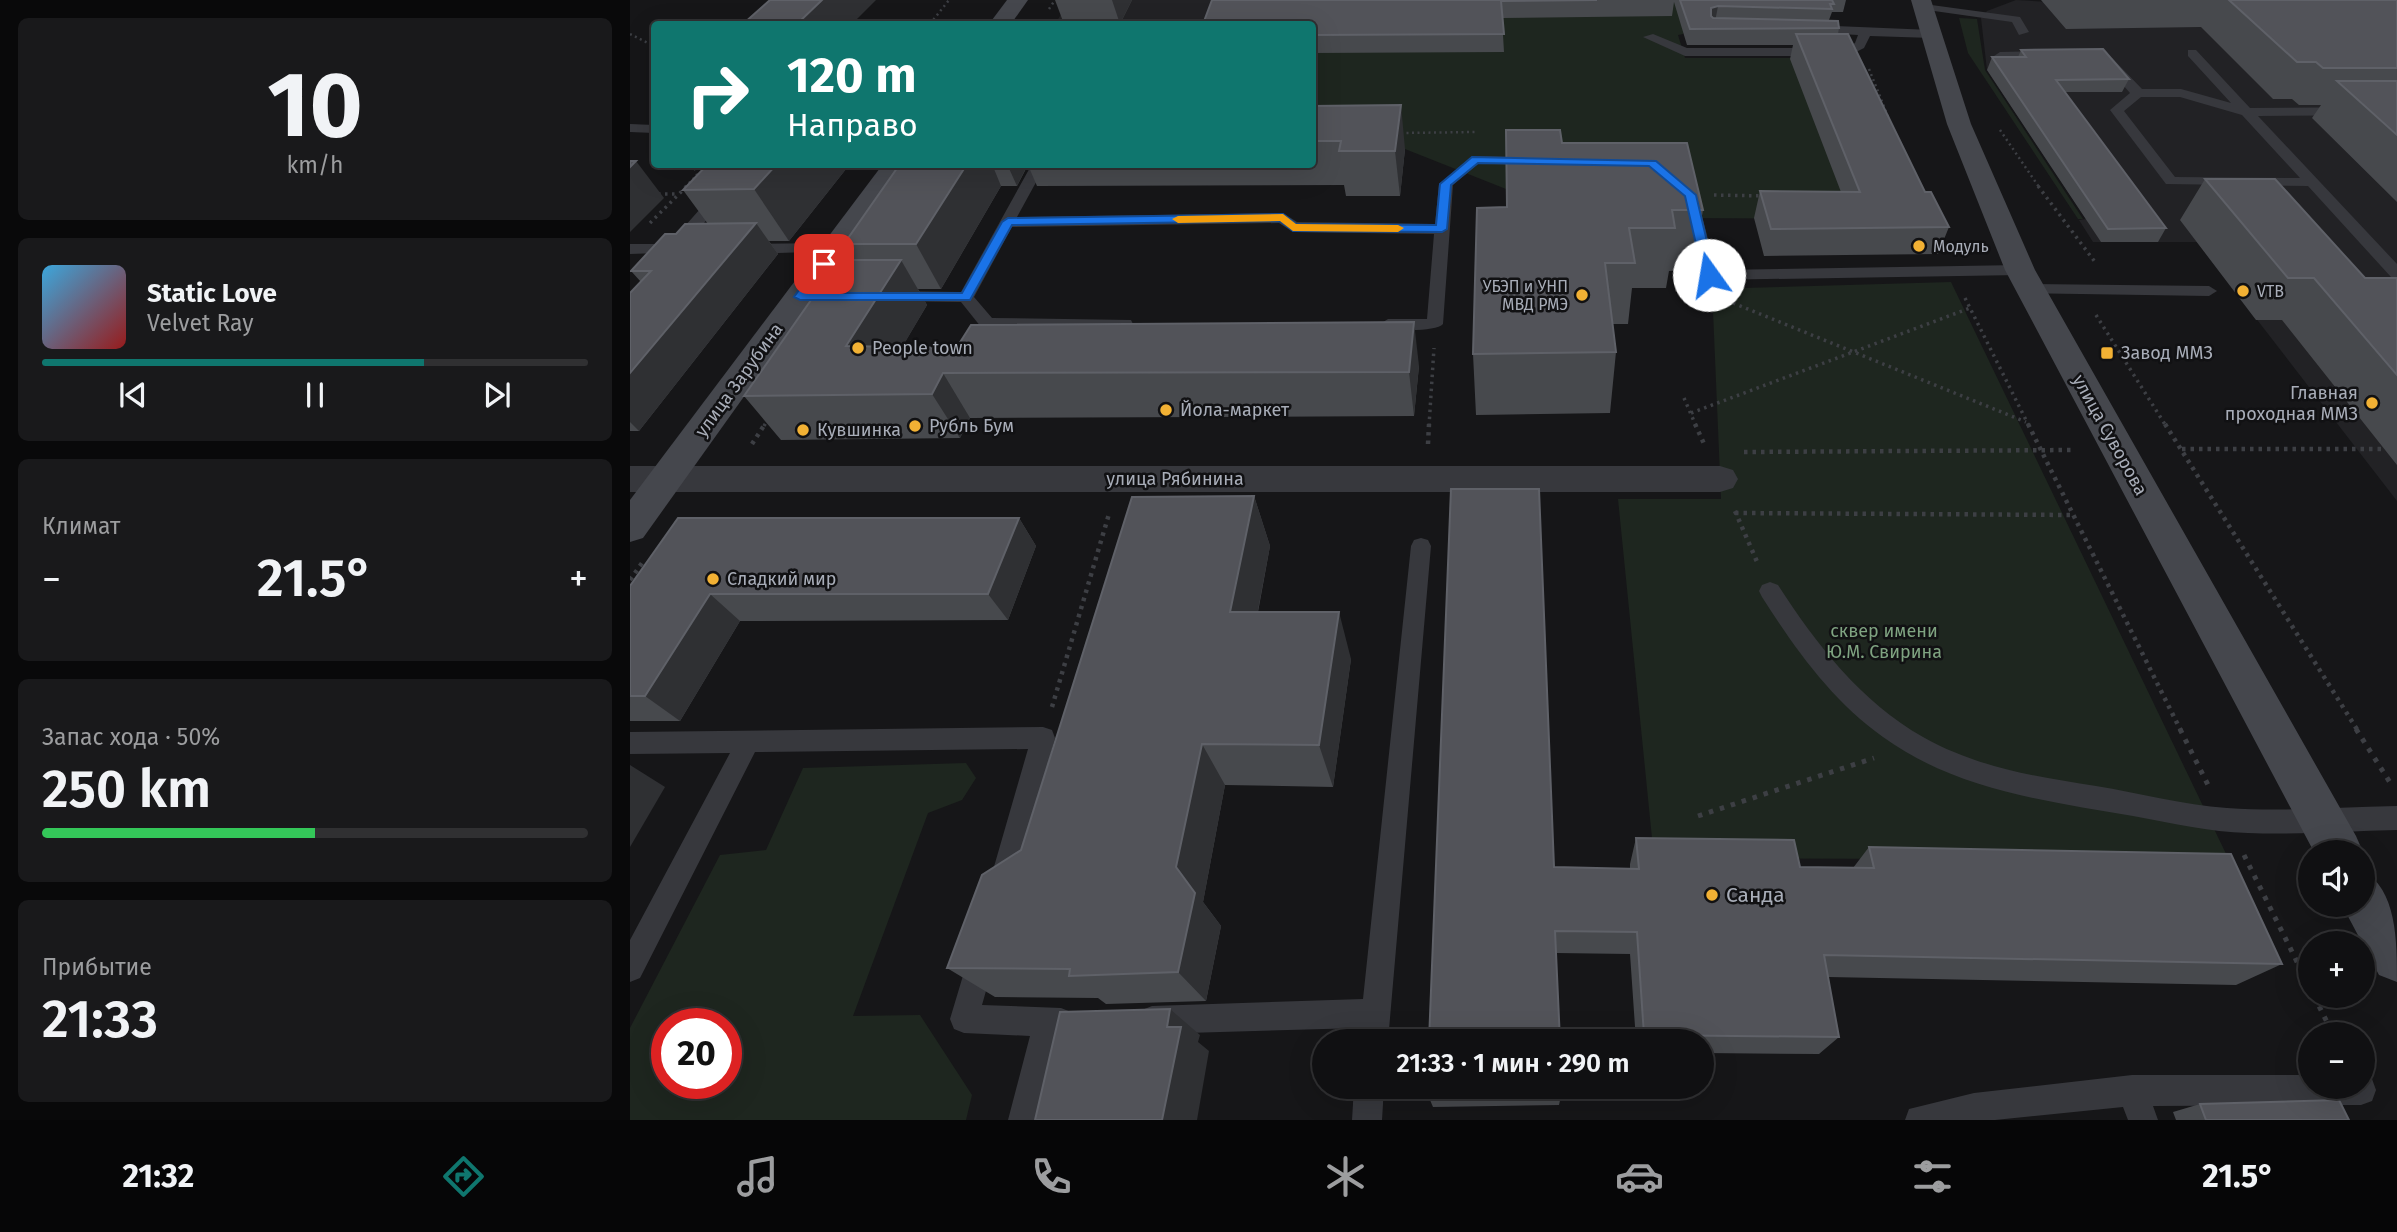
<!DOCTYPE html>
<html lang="ru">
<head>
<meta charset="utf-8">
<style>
	body { margin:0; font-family:"Fira Sans",sans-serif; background:#19191b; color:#f1f3f6; height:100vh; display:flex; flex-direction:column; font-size:26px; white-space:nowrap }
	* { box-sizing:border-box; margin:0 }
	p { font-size:23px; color:#9c9d9f }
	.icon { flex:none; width:38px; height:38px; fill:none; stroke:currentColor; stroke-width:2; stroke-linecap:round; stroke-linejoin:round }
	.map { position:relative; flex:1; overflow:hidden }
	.drawer { display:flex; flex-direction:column; gap:18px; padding:18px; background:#09090a; width:630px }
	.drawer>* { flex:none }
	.top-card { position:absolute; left:21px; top:21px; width:665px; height:147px; border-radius:7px; box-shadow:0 7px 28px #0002,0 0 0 2px #303032; background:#0f766e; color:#fff; overflow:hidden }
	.controls { position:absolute; left:1668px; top:840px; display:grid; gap:14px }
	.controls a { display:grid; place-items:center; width:77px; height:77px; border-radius:50%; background:#101012; box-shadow:0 7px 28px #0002,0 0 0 2px #303032; font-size:35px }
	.speed { position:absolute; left:21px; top:1008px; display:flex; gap:14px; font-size:35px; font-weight:700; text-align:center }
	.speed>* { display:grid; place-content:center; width:91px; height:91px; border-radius:50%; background:#101012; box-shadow:0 7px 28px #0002,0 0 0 2px #303032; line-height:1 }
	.speed .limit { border:10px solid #d22; background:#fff; color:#111 }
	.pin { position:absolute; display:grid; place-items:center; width:60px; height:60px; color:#fff; margin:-30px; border-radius:14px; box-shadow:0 4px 10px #0006 }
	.me { position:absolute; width:77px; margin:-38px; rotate:347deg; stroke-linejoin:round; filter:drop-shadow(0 0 5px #0008) }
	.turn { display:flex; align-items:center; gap:24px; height:147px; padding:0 21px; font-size:32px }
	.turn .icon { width:91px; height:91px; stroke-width:2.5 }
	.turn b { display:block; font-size:49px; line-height:60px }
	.big { font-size:52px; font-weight:600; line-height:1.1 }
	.drawer .tile { flex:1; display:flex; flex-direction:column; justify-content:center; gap:10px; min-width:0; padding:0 24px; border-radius:10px; background:#19191b }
	.drawer .dial { align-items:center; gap:0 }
	.dial b { font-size:91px; line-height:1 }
	.song { display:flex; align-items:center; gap:21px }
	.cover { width:84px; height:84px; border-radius:10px; background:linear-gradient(135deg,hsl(200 70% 55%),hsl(0 70% 35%)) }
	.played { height:7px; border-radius:4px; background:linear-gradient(90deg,#0f766e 70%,#303032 70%) }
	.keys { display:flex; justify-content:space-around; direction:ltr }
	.heat { display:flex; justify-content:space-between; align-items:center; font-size:38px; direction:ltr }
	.charge { height:10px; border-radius:5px; background:linear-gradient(90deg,#34c759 50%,#303032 0) }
	.trip { position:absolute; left:682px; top:1029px; width:402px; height:70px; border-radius:35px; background:#101012; box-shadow:0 7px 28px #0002,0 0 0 2px #303032; font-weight:600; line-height:70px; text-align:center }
	.tabs { display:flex; height:112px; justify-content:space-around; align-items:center; background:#060607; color:#9c9d9f }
	.tabs .icon { width:49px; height:49px }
	.tabs .on { color:#0f766e }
	.tabs b { font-size:32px; color:#f1f3f6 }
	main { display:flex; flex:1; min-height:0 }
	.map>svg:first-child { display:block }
	.built { fill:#222225 }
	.green { fill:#1e261f; fill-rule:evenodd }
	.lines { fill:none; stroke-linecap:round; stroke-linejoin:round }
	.path-far3 { stroke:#3d3f44; stroke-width:2.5; stroke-dasharray:2 3.5; stroke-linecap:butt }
	.path-far2 { stroke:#3d3f44; stroke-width:3.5; stroke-dasharray:2.5 4.5; stroke-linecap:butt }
	.path-far1 { stroke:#3d3f44; stroke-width:4.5; stroke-dasharray:3.5 5; stroke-linecap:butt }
	.path { stroke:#3d3f44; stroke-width:5; stroke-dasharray:4.5 7; stroke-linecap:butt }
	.lane { fill:#37383d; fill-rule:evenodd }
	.street { fill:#37383d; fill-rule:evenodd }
	.secondary { fill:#45474d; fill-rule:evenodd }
	.wall { fill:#47494d }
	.shaded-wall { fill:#2f3033 }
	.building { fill:#525359; stroke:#5f6168; stroke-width:2 }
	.route { fill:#1a73e8; stroke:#114b97; stroke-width:2 }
	.slow { fill:#f59e0b }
	.poi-dot { fill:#f2b134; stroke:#111113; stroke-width:2.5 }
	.labels { text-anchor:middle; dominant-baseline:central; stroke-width:5; stroke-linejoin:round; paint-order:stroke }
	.far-poi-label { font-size:16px; fill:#a8adb8; stroke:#111113; text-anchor:start }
	.poi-label { font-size:18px; fill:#a8adb8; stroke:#111113; text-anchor:start }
	.street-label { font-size:18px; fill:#a8adb8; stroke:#111113 }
	.park-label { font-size:18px; fill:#7fa381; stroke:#111113 }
	.near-poi-label { font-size:21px; fill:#a8adb8; stroke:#111113; text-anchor:start }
</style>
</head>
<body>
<main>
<section class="drawer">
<div class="tile dial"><b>10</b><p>km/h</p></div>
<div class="tile">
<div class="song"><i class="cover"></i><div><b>Static Love</b><p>Velvet Ray</p></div></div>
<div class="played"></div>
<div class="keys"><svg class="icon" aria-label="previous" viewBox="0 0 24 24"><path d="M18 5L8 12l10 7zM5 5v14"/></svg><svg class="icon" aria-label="pause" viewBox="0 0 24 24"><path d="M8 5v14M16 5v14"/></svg><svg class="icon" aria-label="next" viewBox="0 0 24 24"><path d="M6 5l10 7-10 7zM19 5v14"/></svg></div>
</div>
<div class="tile"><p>Климат</p>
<div class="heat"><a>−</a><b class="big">21.5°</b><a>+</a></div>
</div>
<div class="tile"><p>Запас хода · 50%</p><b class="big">250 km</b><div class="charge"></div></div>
<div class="tile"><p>Прибытие</p><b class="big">21:33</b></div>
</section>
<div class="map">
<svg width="1767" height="1120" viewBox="0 0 1767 1120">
	<rect width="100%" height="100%" fill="#161618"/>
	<g class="built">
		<polygon points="440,0 894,0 682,24 425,24"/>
		<polygon points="1386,0 1493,6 1767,10 1767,501 1567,242 1463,242 1449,220 1456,219 1357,70 1351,18 1357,11"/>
	</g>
	<g class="green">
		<polygon points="1035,0 1056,4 1062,19 1053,34 1048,35 1055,58 1225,58 1291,219 1051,218 928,189 876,189 775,149 683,149 682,31 866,8"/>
		<polygon points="1329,18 1347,19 1355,70 1453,219 1448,219 1338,53"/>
		<polygon points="1321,282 1599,860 1024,858 988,499 1091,499 1083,311 1114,288"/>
		<path d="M 336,763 L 346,778 L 332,800 L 298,813 L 223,1016 L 290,1015 L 342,1095 L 336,1120 L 0,1120 L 0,1028 L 90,855 L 136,850 L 173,768 ZM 37,1024 L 96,1024 L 96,1083 L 37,1083 Z"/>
	</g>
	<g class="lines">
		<g class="path-far3">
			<polyline points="419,9 425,0"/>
			<polyline points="300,24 319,0"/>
			<polyline points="0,34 24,46"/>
			<polyline points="1239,69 1259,119"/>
			<polyline points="1370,130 1409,187"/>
			<polyline points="771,133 846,132"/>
			<polyline points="55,187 67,175 63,164"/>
		</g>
		<g class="path-far2">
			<polyline points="1408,186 1465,262"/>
			<polyline points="28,194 47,194"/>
			<polyline points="1084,195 1135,196"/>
			<polyline points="20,223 57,186"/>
			<polyline points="1335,298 1399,426"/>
			<polyline points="1103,303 1396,422"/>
			<polyline points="1466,315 1536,426"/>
			<polyline points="1054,398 1066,426"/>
			<polyline points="1061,413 1340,308"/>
			<polyline points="134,426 138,419"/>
			<polyline points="799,426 804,348"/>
		</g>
		<g class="path-far1">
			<polyline points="1065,424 1075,446"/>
			<polyline points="1398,424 1551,731"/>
			<polyline points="1535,424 1728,731"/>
			<polyline points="122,444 135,424"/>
			<polyline points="798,444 799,424"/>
			<polyline points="1552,449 1753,449"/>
			<polyline points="1114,452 1444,450"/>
			<polyline points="1105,511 1128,564"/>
			<polyline points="1105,513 1444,515"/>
			<polyline points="0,580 12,563"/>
			<polyline points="422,707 479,514"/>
		</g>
		<g class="path">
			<polyline points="1550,729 1578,785"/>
			<polyline points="1726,729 1761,784"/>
			<polyline points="1068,816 1244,758"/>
			<polyline points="1614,855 1680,988"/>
			<polyline points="1684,996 1703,1034"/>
		</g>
		<g class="lane">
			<polygon points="1294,4 1390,17 1399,32 1389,35 1382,22 1290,9 1290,5"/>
			<polygon points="1181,25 1302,30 1308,34 1302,38 1240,36 1234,48 1218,56 1055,56 1013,37 1023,34 1057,48 1216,48 1225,43 1228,35 1177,32 1177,26"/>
			<path d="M 1558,50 L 1566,50 L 1620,108 L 1767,107 L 1767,115 L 1628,116 L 1767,264 L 1767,279 L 1761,277 L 1678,186 L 1536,184 L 1480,110 L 1500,93 L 1472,61 L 1482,58 L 1512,89 L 1551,89 L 1601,103 L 1558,56 ZM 1511,97 L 1550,97 L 1612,115 L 1670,178 L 1545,177 L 1494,111 Z"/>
			<polygon points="1417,51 1421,52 1421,58 1376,60 1374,66 1370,67 1364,63 1364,56 1370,52"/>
			<polygon points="0,124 24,125 24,133 0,132"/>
			<path d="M 845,156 L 903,157 L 910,161 L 903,165 L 848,164 L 823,185 L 813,324 C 806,332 757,332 750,324 L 758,319 L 797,319 L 804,234 L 663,232 L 649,223 L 382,227 L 344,297 L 362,318 L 501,320 L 503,324 L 501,328 L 495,329 L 357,328 L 351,327 L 331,302 L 263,301 L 255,296 L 263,291 L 331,292 L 402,164 L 416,164 L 387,217 L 653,213 L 667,222 L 805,224 L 809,184 Z"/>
			<polygon points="110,164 125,164 55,245 58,249 56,252 0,254 0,244 39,244"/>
			<polygon points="1063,204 1070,208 1086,270 1390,265 1398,270 1390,275 1079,280 1071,275 1056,208"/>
			<polygon points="206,243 214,248 212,251 118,254 110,249 118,244"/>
			<polygon points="1400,284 1579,286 1587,291 1579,296 1394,293 1394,285"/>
			<polygon points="791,538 798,540 801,546 758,1041 728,1041 730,1028 522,1034 512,1030 508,1020 512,1010 522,1006 733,999 781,546 784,540"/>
			<path d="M 1140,582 L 1148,585 C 1186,644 1231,702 1293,737 C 1346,767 1406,777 1466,786 C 1509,793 1553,805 1597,808 C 1654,812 1710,807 1767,806 L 1767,830 C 1718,831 1668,835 1618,833 C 1579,832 1542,823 1503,816 C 1416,801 1326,790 1253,737 C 1202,701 1165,649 1132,597 L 1129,591 L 1132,585 Z"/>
			<polygon points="413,727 422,730 425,738 385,884 381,893 372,897 363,893 359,884 398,749 125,752 10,978 0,982 0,940 100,753 0,754 0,732"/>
			<polygon points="351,945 361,949 365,959 352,1005 431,1008 441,1012 445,1022 441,1032 429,1036 408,1120 378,1120 400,1036 334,1033 324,1029 320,1019 341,949"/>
			<polygon points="1502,1075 1680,1075 1680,1087 1732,1087 1732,1076 1742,1079 1746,1090 1742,1101 1731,1105 1523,1106 1528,1120 1498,1120 1493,1107 1365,1120 1275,1120 1279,1109 1344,1093"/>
			<polygon points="724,1087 754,1087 752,1120 722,1120"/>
		</g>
		<polygon class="street" points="0,466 1090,466 1103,470 1108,479 1103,488 1090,492 0,492"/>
		<g class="secondary">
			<polygon points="377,0 398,0 381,24 359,24"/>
			<polygon points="1281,0 1301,0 1341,124 1405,270 1726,836 1733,852 1732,853 1684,852 1375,270 1317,124"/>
			<polygon points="253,164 280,164 13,538 0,542 0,500"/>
			<path d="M 1732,870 C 1767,889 1767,941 1767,982 L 1749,975 L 1712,905 L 1732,905 Z"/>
		</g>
	</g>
	<g class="wall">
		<polygon points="425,0 502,0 490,24 434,24"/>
		<polygon points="582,0 1216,0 1213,12 1202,12 1199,20 1209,28 1208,34 1295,192 1319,227 1308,254 1134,256 1124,218 1130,191 1211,192 1160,59 1163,45 1057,45 1044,2 1042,16 872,18 874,52 682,53 682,24"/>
		<polygon points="1411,0 1767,0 1767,202 1682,118 1691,105 1669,105 1662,99 1643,99 1571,27 1436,29"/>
		<polygon points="1391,50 1499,79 1492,92 1435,92 1536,228 1528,242 1471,242 1357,70 1362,57 1388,57"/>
		<polygon points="682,106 775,149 770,196 716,196 714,185 407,186 398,165 387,186 371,186 311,289 288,289 297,305 272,347 789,366 784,416 340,418 330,438 151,440 114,396 224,260 214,244 270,164 682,164"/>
		<polygon points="932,143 1073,210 1063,270 1039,271 1036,288 1002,288 998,324 983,324 986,352 980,413 846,415 843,354 876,207"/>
		<polygon points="78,164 220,164 159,241 139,241 148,254 9,431 0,431 0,293 11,282 1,271 46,234 78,224 53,190"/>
		<polygon points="1575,179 1735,278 1767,278 1767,465 1652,320 1626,320 1550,220"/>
		<polygon points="624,496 640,546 628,612 721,659 703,787 595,785 573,902 591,926 576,1001 476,1004 468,998 365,997 317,968 391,850"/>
		<polygon points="389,518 406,546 378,620 110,621 50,721 0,721 0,586"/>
		<polygon points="1006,838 1170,867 1223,868 1239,847 1652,964 1606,985 1198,977 1209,1037 1189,1054 1073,1053 1073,1041 1006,1041 1000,954 926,953 799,1041 924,867 1000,869 1000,864"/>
		<polygon points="932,1091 929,1105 803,1107 797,1093"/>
		<polygon points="1570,1104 1719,1120 1546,1120 1543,1112"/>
	</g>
	<g class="shaded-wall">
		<polygon points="192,0 246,0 222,24 167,24"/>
		<polygon points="482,0 502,0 490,24"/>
		<polygon points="1088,6 1085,22 1079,24 1081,8"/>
		<polygon points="771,105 775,149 770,196 765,151"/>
		<polygon points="6,161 34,198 0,232 0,167"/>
		<polygon points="147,164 220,164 159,241 124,189"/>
		<polygon points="337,164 362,164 371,186 311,289 286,244"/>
		<polygon points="377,164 398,164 387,186"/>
		<polygon points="126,223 148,254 9,431 0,422 0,373"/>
		<polygon points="271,260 297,305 247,390 216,346"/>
		<polygon points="784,322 789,366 784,416 779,372"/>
		<polygon points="313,373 340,418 330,438 302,394"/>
		<polygon points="624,496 640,546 619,658 600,612"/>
		<polygon points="389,518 406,546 378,620 358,594"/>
		<polygon points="80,594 110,621 50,721 15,696"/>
		<polygon points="709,612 721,659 703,787 689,745"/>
		<polygon points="572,744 595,785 573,902 591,926 576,1001 548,972 546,867"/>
		<polygon points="0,765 35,787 0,847"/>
		<polygon points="540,1009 570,1035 568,1042 579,1051 567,1120 532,1120 537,1027"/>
	</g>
	<g class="building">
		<polygon points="140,0 192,0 167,24 113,24"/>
		<polygon points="582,0 967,0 871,1 874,34 682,35 682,24 573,24"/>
		<polygon points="1050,0 1202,0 1204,4 1200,4 1202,9 1088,6 1081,8 1081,16 1083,18 1208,21 1209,28 1060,29"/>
		<polygon points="1599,0 1767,0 1767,68 1693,68 1686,62 1667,62"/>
		<polygon points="373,22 428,22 426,24 371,24"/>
		<polygon points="213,23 271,23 270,24 212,24"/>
		<polygon points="1166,34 1218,34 1295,192 1301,192 1319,227 1141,229 1130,191 1230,192"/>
		<polygon points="1473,49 1499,79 1426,80 1536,228 1478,229 1362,57 1396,57 1391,50"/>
		<polygon points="1707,81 1767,81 1767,135"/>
		<polygon points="771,105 765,151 709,151 711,141 682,141 682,106"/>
		<polygon points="876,130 930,130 932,143 1057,143 1073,210 1042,210 1045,228 999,228 1005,263 975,263 986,352 843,354 847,208 877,207"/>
		<polygon points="0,161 6,161 0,167"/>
		<polygon points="78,164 147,164 124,189 53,190"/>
		<polygon points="270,164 337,164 286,244 214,244"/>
		<polygon points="1575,179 1645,179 1735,278 1767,278 1767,375 1684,278 1658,278"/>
		<polygon points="126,223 0,373 0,293 21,271 1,271 35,234 46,234 55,224"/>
		<polygon points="209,260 271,260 216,346 326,348 322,355 341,325 784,322 779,372 313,373 302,394 114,396"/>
		<polygon points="821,489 909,489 924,867 1009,869 1006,838 1164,840 1170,867 1244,868 1239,847 1601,854 1652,964 1194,955 1209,1037 1014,1035 1007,932 925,931 930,1041 799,1041"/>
		<polygon points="624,496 600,612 709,612 689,745 572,744 546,867 565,893 548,972 439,976 440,969 317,968 352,875 391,850 502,497"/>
		<polygon points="48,518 389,518 358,594 80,594 15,696 0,696 0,586"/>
		<polygon points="540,1009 537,1027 551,1027 532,1120 405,1120 430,1012"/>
		<polygon points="798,1087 932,1087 932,1091 797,1093"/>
		<polygon points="1709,1100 1719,1120 1576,1120 1570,1104"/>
	</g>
	<polygon class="route" points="842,157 1026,161 1066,195 1085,275 1079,278 1073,275 1055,196 1019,166 848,163 821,185 817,229 812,232 663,231 650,221 382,225 340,300 170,300 164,297 189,262 194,261 200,264 179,293 332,293 372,222 378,218 653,214 666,224 806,225 810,184"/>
	<polygon class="slow" points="653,214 666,224 768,225 774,228 768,232 663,231 650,221 548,223 542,219 548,216"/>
	<g class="poi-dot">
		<circle cx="1289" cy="246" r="7"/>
		<circle cx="1613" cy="291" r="7"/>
		<circle cx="952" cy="295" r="7"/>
		<circle cx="228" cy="348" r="7"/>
		<rect x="1470" y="346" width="14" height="14" rx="3.5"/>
		<circle cx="1742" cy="403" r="7"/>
		<circle cx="536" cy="410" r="7"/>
		<circle cx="285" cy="426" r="7"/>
		<circle cx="173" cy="430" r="7"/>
		<circle cx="83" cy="579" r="7"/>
		<circle cx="1082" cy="895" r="7"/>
	</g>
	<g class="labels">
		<g class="far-poi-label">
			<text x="1303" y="246">Модуль</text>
			<text x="938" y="286" text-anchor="end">УБЭП и УНП<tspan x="938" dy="18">МВД РМЭ</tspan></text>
			<text x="1627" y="291">VTB</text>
		</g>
		<g class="poi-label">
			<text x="242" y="348">People town</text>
			<text x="1491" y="353">Завод ММЗ</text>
			<text x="1728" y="393" text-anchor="end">Главная<tspan x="1728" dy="21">проходная ММЗ</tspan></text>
			<text x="550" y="410">Йола-маркет</text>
			<text x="299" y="426">Рубль Бум</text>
			<text x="187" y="430">Кувшинка</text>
			<text x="97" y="579">Сладкий мир</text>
		</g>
		<g class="street-label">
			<text transform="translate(109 380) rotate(-54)">улица Зарубина</text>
			<text transform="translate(1480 435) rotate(61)">улица Суворова</text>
			<text x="545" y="479">улица Рябинина</text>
		</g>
		<g class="park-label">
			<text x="1254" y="631">сквер имени<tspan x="1254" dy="21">Ю.М. Свирина</tspan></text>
		</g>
		<g class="near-poi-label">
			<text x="1096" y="895">Санда</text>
		</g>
	</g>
</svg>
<div class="controls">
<a><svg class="icon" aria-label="sound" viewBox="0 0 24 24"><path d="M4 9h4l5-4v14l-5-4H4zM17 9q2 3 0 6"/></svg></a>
<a>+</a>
<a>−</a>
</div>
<div class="speed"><div class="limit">20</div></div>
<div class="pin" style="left:194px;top:264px;background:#d93025"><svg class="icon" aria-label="arrive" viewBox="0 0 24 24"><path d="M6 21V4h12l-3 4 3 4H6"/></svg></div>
<svg class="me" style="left:1079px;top:275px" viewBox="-20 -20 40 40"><circle r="19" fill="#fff"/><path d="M0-13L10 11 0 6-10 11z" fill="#1a73e8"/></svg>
<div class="trip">21:33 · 1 мин · 290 m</div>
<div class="top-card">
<div class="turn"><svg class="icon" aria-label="right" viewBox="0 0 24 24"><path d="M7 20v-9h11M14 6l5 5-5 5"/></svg><div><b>120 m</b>Направо</div></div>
</div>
</div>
</main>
<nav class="tabs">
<b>21:32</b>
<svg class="icon on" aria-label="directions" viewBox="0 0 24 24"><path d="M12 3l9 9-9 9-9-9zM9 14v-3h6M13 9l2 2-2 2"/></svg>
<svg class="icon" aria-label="music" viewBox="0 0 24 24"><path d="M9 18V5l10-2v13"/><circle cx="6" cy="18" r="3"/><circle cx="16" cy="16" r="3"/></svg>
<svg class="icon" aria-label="phone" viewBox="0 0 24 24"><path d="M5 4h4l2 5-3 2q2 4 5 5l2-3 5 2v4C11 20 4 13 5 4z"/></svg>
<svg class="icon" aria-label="climate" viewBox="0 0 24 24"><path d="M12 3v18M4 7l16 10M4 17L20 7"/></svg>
<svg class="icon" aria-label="car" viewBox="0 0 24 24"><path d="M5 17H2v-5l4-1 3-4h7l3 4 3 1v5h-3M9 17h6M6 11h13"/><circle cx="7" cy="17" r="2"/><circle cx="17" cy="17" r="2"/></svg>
<svg class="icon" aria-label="filters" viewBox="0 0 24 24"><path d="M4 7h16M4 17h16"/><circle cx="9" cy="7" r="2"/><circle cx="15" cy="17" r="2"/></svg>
<b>21.5°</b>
</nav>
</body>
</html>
